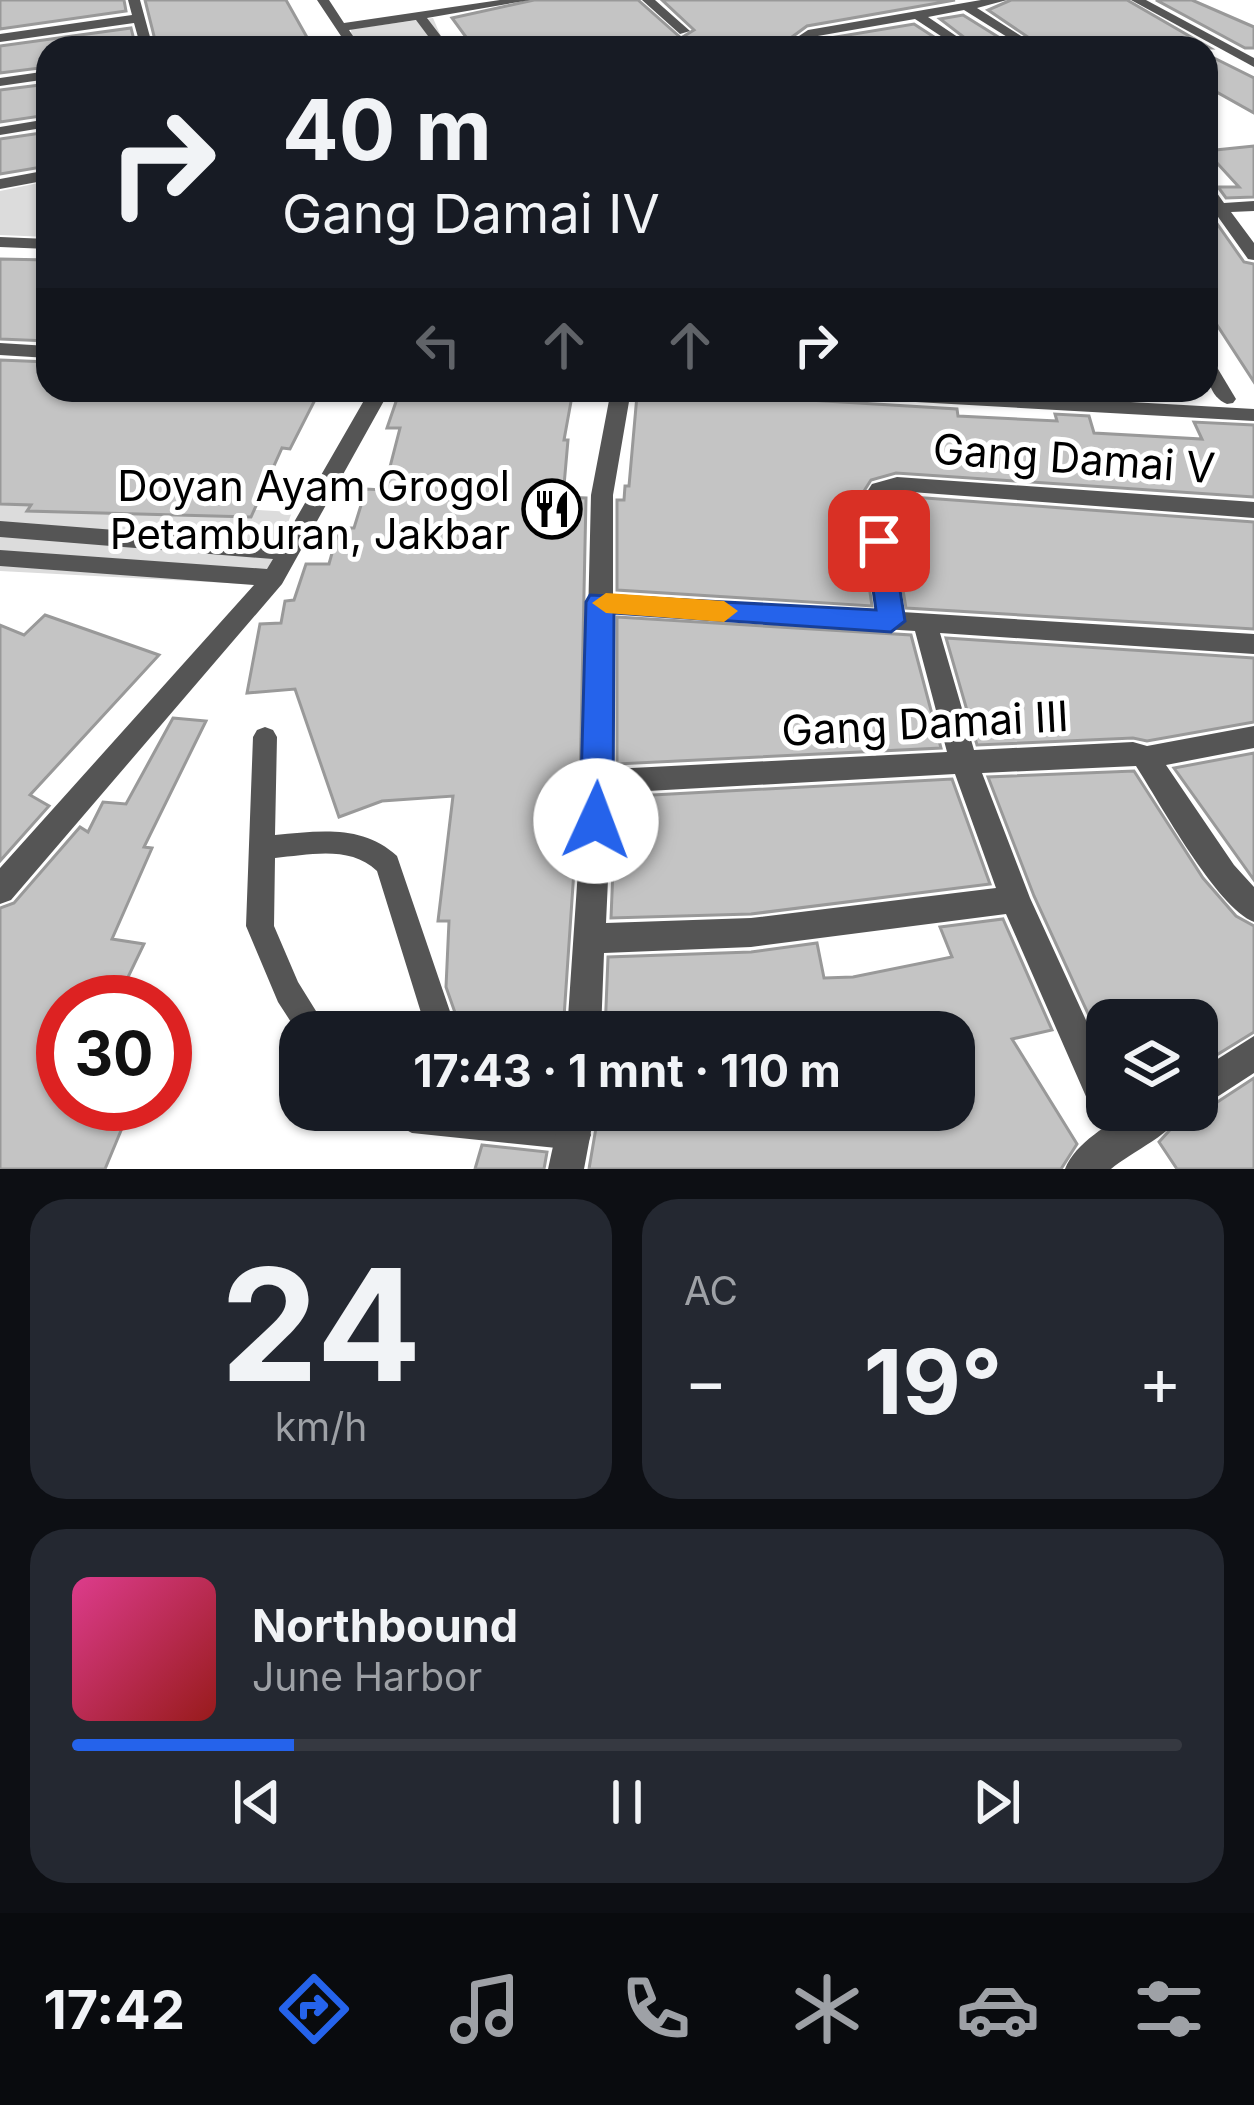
<!DOCTYPE html>
<html lang="id">
<head>
<meta charset="utf-8">
<style>
	body { margin:0; font-family:Inter,sans-serif; background:#242831; color:#f1f3f6; height:100vh; display:flex; flex-direction:column; font-size:45px; white-space:nowrap }
	* { box-sizing:border-box; margin:0 }
	p { font-size:39px; color:#9ea1a6 }
	.icon { flex:none; width:66px; height:66px; fill:none; stroke:currentColor; stroke-width:2; stroke-linecap:round; stroke-linejoin:round }
	.map { position:relative; height:1169px; overflow:hidden }
	.side { display:flex; flex-direction:column; gap:30px; padding:30px; background:#0d0f14; flex:1 }
	.side>* { flex:none }
	.guide { position:absolute; left:36px; top:36px; width:1182px; height:366px; border-radius:36px; box-shadow:0 3px 9px #0004; background:#171b24; color:#f1f3f6; overflow:hidden }
	.tools { position:absolute; left:1086px; top:999px; display:grid; gap:24px }
	.tools a { display:grid; place-items:center; width:132px; height:132px; border-radius:24px; background:#171b24; box-shadow:0 3px 9px #0004; font-size:60px }
	.speed { position:absolute; left:36px; top:975px; display:flex; gap:24px; font-size:60px; font-weight:700; text-align:center }
	.speed>* { display:grid; place-content:center; width:156px; height:156px; border-radius:50%; background:#171b24; box-shadow:0 3px 9px #0004; line-height:1 }
	.speed .limit { border:18px solid #d22; background:#fff; color:#111 }
	.pin { position:absolute; display:grid; place-items:center; width:102px; height:102px; color:#fff; margin:-51px; border-radius:24px; box-shadow:0 6px 18px #0006 }
	.me { position:absolute; width:132px; margin:-66px; rotate:2deg; stroke-linejoin:round; filter:drop-shadow(0 0 9px #0008) }
	.turn { display:flex; align-items:center; gap:42px; height:252px; padding:0 48px; font-size:54px }
	.turn .icon { width:156px; height:156px; stroke-width:2.5 }
	.turn b { display:block; font-size:84px; line-height:102px }
	.lanes { display:flex; align-items:center; height:114px; padding:0 48px; background:#0003; justify-content:center; gap:60px; direction:ltr }
	.lanes .off { opacity:.35 }
	.big { font-size:90px; font-weight:700; line-height:1.1 }
	.side .tile { flex:1; display:flex; flex-direction:column; justify-content:center; gap:18px; min-width:0; padding:0 42px; border-radius:36px; background:#242831 }
	.side .dial { align-items:center; gap:0 }
	.dial b { font-size:156px; line-height:1 }
	.song { display:flex; align-items:center; gap:36px }
	.cover { width:144px; height:144px; border-radius:18px; background:linear-gradient(135deg,hsl(330 70% 55%),hsl(0 70% 35%)) }
	.played { height:12px; border-radius:6px; background:linear-gradient(90deg,#2563eb 20%,#363941 20%) }
	.keys { display:flex; justify-content:space-around; direction:ltr }
	.heat { display:flex; justify-content:space-between; align-items:center; font-size:66px; direction:ltr }
	.side .tiles { flex:1; display:grid; gap:30px; grid-template-columns:1fr 1fr }
	.tile:last-child { grid-column:span 2 }
	.trip { position:absolute; left:279px; top:1011px; width:696px; height:120px; border-radius:36px; background:#171b24; box-shadow:0 3px 9px #0004; font-weight:700; line-height:120px; text-align:center }
	.tabs { display:flex; height:192px; justify-content:space-around; align-items:center; background:#090b0e; color:#9ea1a6 }
	.tabs .icon { width:84px; height:84px }
	.tabs .on { color:#2563eb }
	.tabs b { font-size:54px; color:#f1f3f6 }
	.map>svg:first-child { display:block }
	.green { fill:#dcdcdc }
	.building { fill:#c4c4c4; stroke:#999; stroke-width:3 }
	.lines { fill:none; stroke-linecap:round; stroke-linejoin:round }
	.lane { fill:#555; fill-rule:evenodd }
	.street { fill:#555; fill-rule:evenodd }
	.route { fill:#2563eb; stroke:#184099; stroke-width:3 }
	.slow { fill:#f59e0b }
	.labels { text-anchor:middle; dominant-baseline:central; stroke-width:10; stroke-linejoin:round; paint-order:stroke }
	.street-label { font-size:42px; fill:#000; stroke:#fff }
	.poi-label { font-size:42px; fill:#000; stroke:#fff; text-anchor:end }
</style>
</head>
<body>
<div class="map">
<svg width="1254" height="1169" viewBox="0 0 1254 1169">
	<rect width="100%" height="100%" fill="#fff"/>
	<g class="green">
		<polygon points="433,18 446,48 352,48 351,29"/>
		<polygon points="48,181 48,237 0,235 0,191"/>
		<polygon points="0,494 292,512 265,585 0,571"/>
	</g>
	<g class="building">
		<polygon points="0,0 124,0 126,11 0,29"/>
		<polygon points="145,0 286,0 313,48 157,48"/>
		<polygon points="534,0 638,0 681,38 694,30 662,0 955,0 807,26 792,37 798,48 474,48 452,18"/>
		<polygon points="1011,0 1127,0 1210,48 1044,48 988,10"/>
		<polygon points="1156,0 1192,0 1254,27 1254,48 1245,48"/>
		<polygon points="963,15 1016,48 978,48 940,19"/>
		<polygon points="914,24 951,48 820,48 818,40"/>
		<polygon points="131,28 136,48 48,48 48,67 0,73 0,46"/>
		<polygon points="1206,54 1254,78 1254,113 1206,86"/>
		<polygon points="48,84 48,115 0,122 0,90"/>
		<polygon points="48,132 48,166 0,174 0,139"/>
		<polygon points="1254,146 1254,197 1226,198 1218,187 1239,187 1206,151"/>
		<polygon points="1206,208 1244,262 1254,264 1254,382 1206,308"/>
		<polygon points="0,259 48,260 48,341 0,339"/>
		<polygon points="0,360 48,362 48,390 320,390 290,449 282,448 251,517 27,511 31,505 0,504"/>
		<polygon points="400,390 572,396 564,440 568,440 563,497 586,498 580,782 563,1032 487,1032 487,1022 459,1024 446,987 449,921 438,921 453,796 382,801 339,817 295,689 247,693 260,624 281,623 285,601 294,600 306,564 329,564 339,528 354,528 366,489 384,490 400,428 387,428"/>
		<polygon points="761,390 795,390 809,400 957,409 958,416 1057,421 1055,414 1089,416 1094,433 1202,439 1194,422 1254,425 1254,497 896,473 871,480 857,502 872,606 617,590 617,500 624,500 625,486 629,486 637,395 760,399"/>
		<polygon points="898,496 1254,522 1254,629 906,608 888,502"/>
		<polygon points="45,615 159,655 30,795 49,806 0,861 0,625 24,635"/>
		<polygon points="617,617 911,635 941,748 617,764"/>
		<polygon points="946,638 1254,658 1254,722 1147,741 1133,738 977,745"/>
		<polygon points="173,718 206,721 144,847 152,848 112,939 144,944 116,1002 63,1002 63,1104 132,1104 105,1169 0,1169 0,908 14,903 80,827 88,832 103,802 126,804"/>
		<polygon points="1254,753 1254,880 1174,768"/>
		<polygon points="1134,771 1203,878 1236,916 1254,926 1254,1032 1197,1067 1197,1020 1107,1020 1107,1055 1034,896 988,777"/>
		<polygon points="952,779 990,884 751,914 611,918 616,797"/>
		<polygon points="1003,919 1052,1030 1012,1039 1077,1144 1061,1169 589,1169 599,1110 954,1110 954,1032 605,1032 608,957 751,952 817,943 824,978 853,977 952,957 940,927"/>
		<polygon points="1254,1078 1254,1169 1177,1169 1159,1142 1188,1110 1199,1114"/>
		<polygon points="482,1145 547,1152 544,1169 475,1169"/>
	</g>
	<g class="lines">
		<g class="lane">
			<path d="M 1206,358 L 1212,359 L 1236,399 L 1233,403 L 1227,404 C 1209,397 1206,375 1206,358 Z"/>
			<path d="M 265,727 L 273,730 L 277,737 L 275,835 C 318,831 363,824 397,856 L 457,1032 L 427,1032 L 377,871 C 350,845 309,855 275,858 L 274,926 L 298,982 L 329,1032 L 300,1032 L 300,1036 L 278,1002 L 246,926 L 253,737 L 257,730 Z"/>
			<polygon points="385,1110 483,1110 576,1120 587,1124 591,1135 587,1146 576,1150 412,1133 389,1121"/>
		</g>
		<g class="street">
			<polygon points="128,0 140,0 153,48 141,48 134,23 0,42 0,34 132,15"/>
			<polygon points="317,0 329,0 344,23 500,0 530,0 427,18 450,48 437,48 416,20 349,30 361,48 349,48"/>
			<polygon points="642,0 655,0 690,31 680,34"/>
			<polygon points="981,0 1007,0 977,8 1040,48 1025,48 964,10 928,17 974,48 959,48 915,19 812,37 816,48 803,48 796,38 808,30"/>
			<polygon points="1131,0 1146,0 1254,58 1254,67"/>
			<polygon points="48,71 48,79 0,86 0,78"/>
			<polygon points="48,119 48,127 0,135 0,127"/>
			<polygon points="48,170 48,180 0,189 0,179"/>
			<polygon points="1206,184 1212,186 1224,203 1254,201 1254,211 1231,212 1254,243 1254,260 1248,259 1206,200"/>
			<polygon points="0,237 48,239 48,249 0,247"/>
			<polygon points="0,343 48,346 48,358 0,355"/>
			<polygon points="370,390 390,390 282,584 11,900 0,904 0,868 254,585 0,566 0,550 267,569 273,559 0,537 0,521 282,543"/>
			<path d="M 611,390 L 631,390 L 613,495 L 613,594 L 877,611 L 861,501 L 872,484 L 897,477 L 1254,502 L 1254,518 L 898,491 L 888,494 L 883,501 L 902,612 L 1254,634 L 1254,654 L 940,633 L 974,750 L 1133,742 L 1147,746 L 1254,726 L 1254,748 L 1166,765 L 1234,865 L 1254,887 L 1254,922 C 1216,907 1160,803 1136,766 L 982,773 L 1030,898 L 1107,1066 L 1107,1110 L 1122,1110 L 1119,1117 L 1107,1122 L 1095,1117 L 1006,914 L 751,947 L 604,953 L 601,1032 L 567,1032 L 584,782 L 591,495 ZM 613,612 L 915,631 L 947,752 L 612,769 ZM 955,774 L 996,888 L 751,918 L 606,923 L 612,793 Z"/>
			<polygon points="799,390 917,390 1254,409 1254,421 809,396"/>
			<polygon points="1254,1036 1254,1073 1197,1110 1196,1110 1197,1072"/>
			<polygon points="561,1110 595,1110 584,1169 548,1169"/>
			<path d="M 1133,1110 L 1184,1110 C 1176,1132 1131,1152 1111,1169 L 1065,1169 C 1076,1142 1109,1124 1133,1110 Z"/>
		</g>
	</g>
	<polygon class="route" points="879,532 892,541 905,621 891,632 614,613 613,821 608,831 596,835 585,831 580,821 586,602 590,595 876,610 866,541"/>
	<polygon class="slow" points="606,593 724,601 738,611 724,622 606,613 592,603"/>
	<defs>
		<symbol id="restaurant-ring" viewBox="-11 -11 22 22"><circle r="9.5" fill="#fff" stroke="#000" stroke-width="1.5"/><path d="M-5-6h1v4h1v-4h1v4h1v-4h1v5L-1.5 .5V6h-2V.5L-5-1ZM5-6V6H3V1.5H1.5Q1.5-4 5-6Z" fill="#000"/></symbol>
	</defs>
	<g fill-rule="evenodd">
		<use href="#restaurant-ring" x="519" y="476" width="66" height="66"/>
	</g>
	<g class="labels">
		<g class="street-label">
			<text transform="translate(1074 458) rotate(4)">Gang Damai V</text>
			<text transform="translate(925 723) rotate(-3)">Gang Damai III</text>
		</g>
		<g class="poi-label">
			<text x="510" y="485">Doyan Ayam Grogol<tspan x="510" dy="48">Petamburan, Jakbar</tspan></text>
		</g>
	</g>
</svg>
<div class="tools">
<a><svg class="icon" aria-label="layers" viewBox="0 0 24 24"><path d="M12 4l9 5-9 5-9-5zM3 14l9 5 9-5"/></svg></a>
</div>
<div class="speed"><div class="limit">30</div></div>
<div class="pin" style="left:879px;top:541px;background:#d93025"><svg class="icon" aria-label="arrive" viewBox="0 0 24 24"><path d="M6 21V4h12l-3 4 3 4H6"/></svg></div>
<svg class="me" style="left:596px;top:821px" viewBox="-20 -20 40 40"><circle r="19" fill="#fff"/><path d="M0-13L10 11 0 6-10 11z" fill="#2563eb"/></svg>
<div class="trip">17:43 · 1 mnt · 110 m</div>
<div class="guide">
<div class="turn"><svg class="icon" aria-label="right" viewBox="0 0 24 24"><path d="M7 20v-9h11M14 6l5 5-5 5"/></svg><div><b>40 m</b>Gang Damai IV</div></div>
<div class="lanes"><svg class="icon off" aria-label="left" viewBox="0 0 24 24"><path d="M17 20v-9H6M10 6l-5 5 5 5"/></svg><svg class="icon off" aria-label="ahead" viewBox="0 0 24 24"><path d="M12 20V5M6 11l6-6 6 6"/></svg><svg class="icon off" aria-label="ahead" viewBox="0 0 24 24"><path d="M12 20V5M6 11l6-6 6 6"/></svg><svg class="icon" aria-label="right" viewBox="0 0 24 24"><path d="M7 20v-9h11M14 6l5 5-5 5"/></svg></div>
</div>
</div>
<section class="side">
<div class="tiles">
<div class="tile dial"><b>24</b><p>km/h</p></div>
<div class="tile"><p>AC</p>
<div class="heat"><a>−</a><b class="big">19°</b><a>+</a></div>
</div>
<div class="tile">
<div class="song"><i class="cover"></i><div><b>Northbound</b><p>June Harbor</p></div></div>
<div class="played"></div>
<div class="keys"><svg class="icon" aria-label="previous" viewBox="0 0 24 24"><path d="M18 5L8 12l10 7zM5 5v14"/></svg><svg class="icon" aria-label="pause" viewBox="0 0 24 24"><path d="M8 5v14M16 5v14"/></svg><svg class="icon" aria-label="next" viewBox="0 0 24 24"><path d="M6 5l10 7-10 7zM19 5v14"/></svg></div>
</div>
</div>
</section>
<nav class="tabs">
<b>17:42</b>
<svg class="icon on" aria-label="directions" viewBox="0 0 24 24"><path d="M12 3l9 9-9 9-9-9zM9 14v-3h6M13 9l2 2-2 2"/></svg>
<svg class="icon" aria-label="music" viewBox="0 0 24 24"><path d="M9 18V5l10-2v13"/><circle cx="6" cy="18" r="3"/><circle cx="16" cy="16" r="3"/></svg>
<svg class="icon" aria-label="phone" viewBox="0 0 24 24"><path d="M5 4h4l2 5-3 2q2 4 5 5l2-3 5 2v4C11 20 4 13 5 4z"/></svg>
<svg class="icon" aria-label="climate" viewBox="0 0 24 24"><path d="M12 3v18M4 7l16 10M4 17L20 7"/></svg>
<svg class="icon" aria-label="car" viewBox="0 0 24 24"><path d="M5 17H2v-5l4-1 3-4h7l3 4 3 1v5h-3M9 17h6M6 11h13"/><circle cx="7" cy="17" r="2"/><circle cx="17" cy="17" r="2"/></svg>
<svg class="icon" aria-label="filters" viewBox="0 0 24 24"><path d="M4 7h16M4 17h16"/><circle cx="9" cy="7" r="2"/><circle cx="15" cy="17" r="2"/></svg>
</nav>
</body>
</html>
